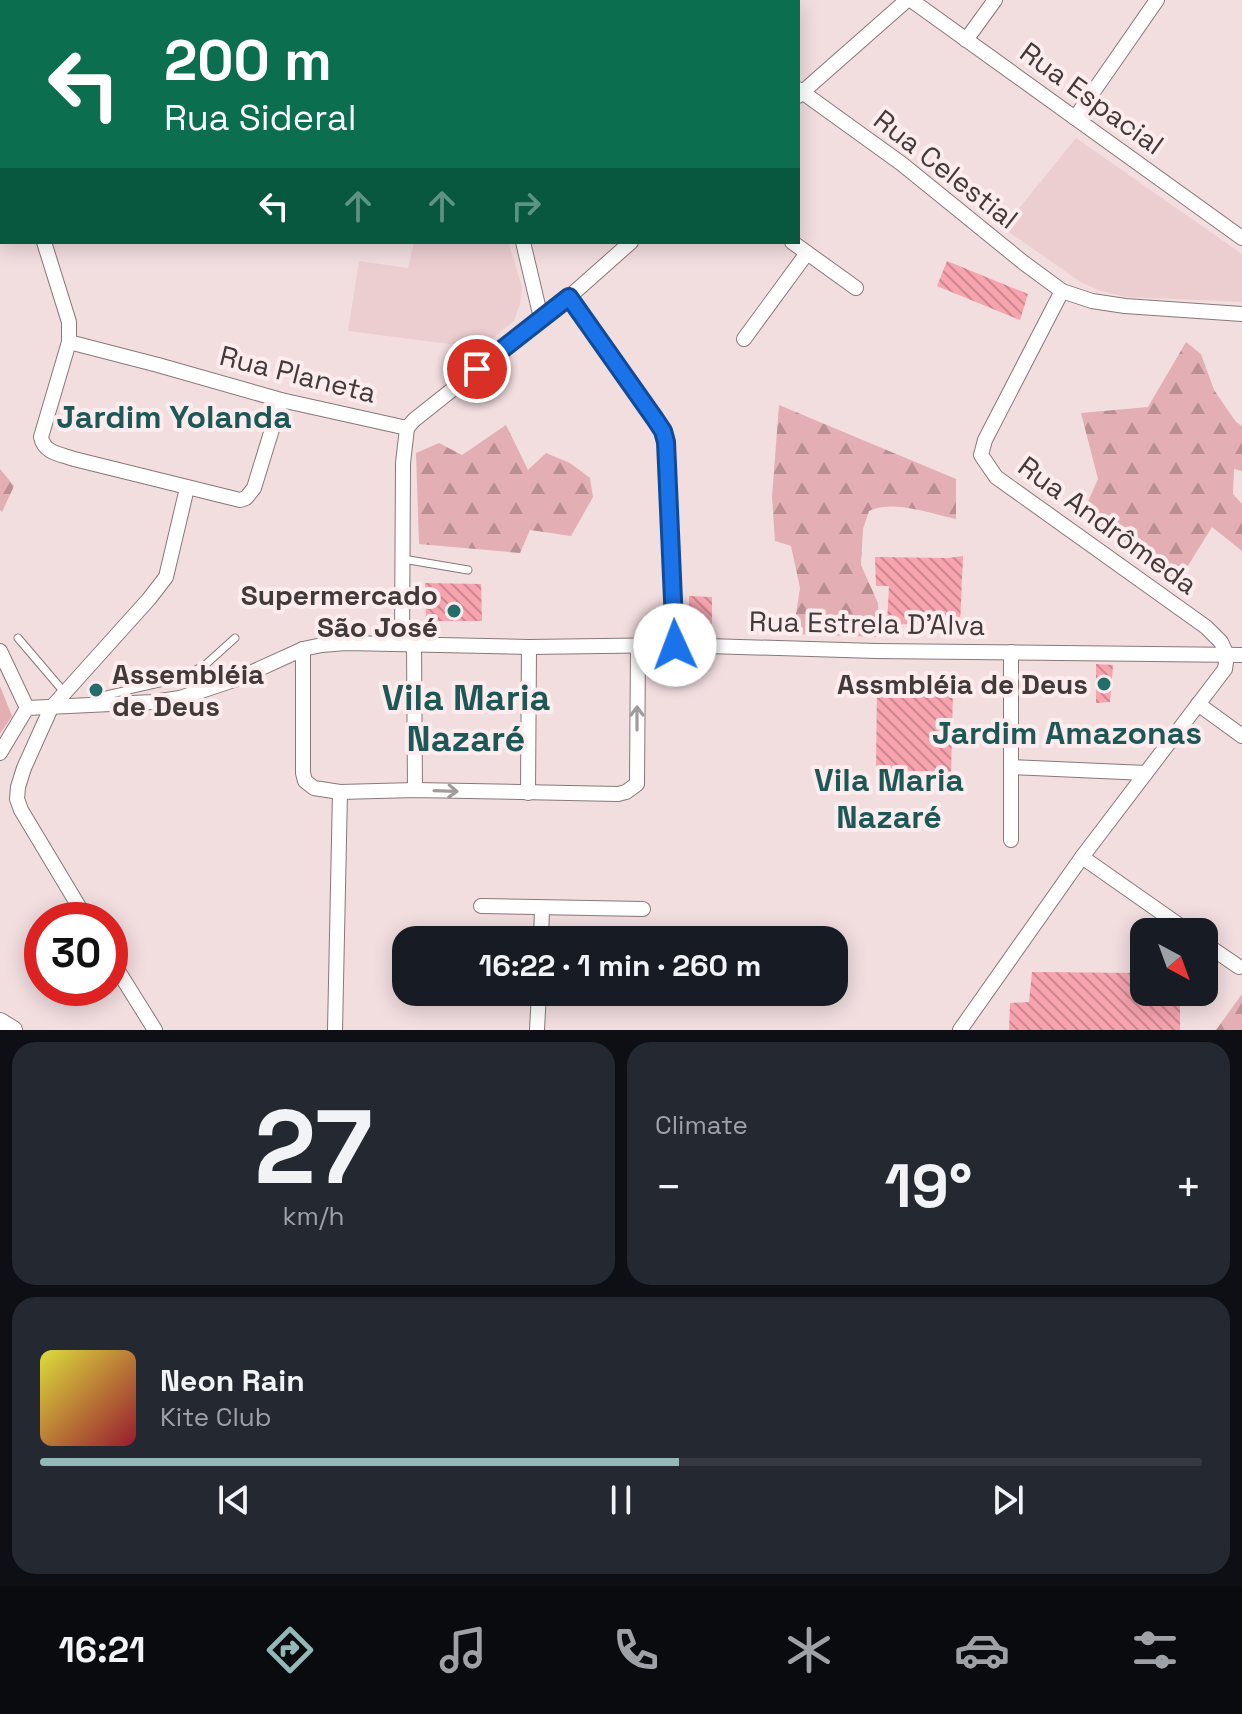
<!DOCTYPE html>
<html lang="en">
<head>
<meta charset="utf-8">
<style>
	body { margin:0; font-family:"Space Grotesk",sans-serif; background:#242831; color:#f1f3f6; height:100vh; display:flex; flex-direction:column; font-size:30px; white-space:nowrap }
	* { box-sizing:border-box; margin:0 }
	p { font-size:26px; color:#9ea1a6 }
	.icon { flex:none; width:44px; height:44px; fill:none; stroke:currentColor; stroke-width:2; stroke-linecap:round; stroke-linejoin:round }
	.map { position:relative; height:1030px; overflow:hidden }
	.panel { display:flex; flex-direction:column; gap:12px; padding:12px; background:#0d0f14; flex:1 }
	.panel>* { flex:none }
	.banner { position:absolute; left:0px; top:0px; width:800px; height:244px; box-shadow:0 4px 20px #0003; background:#0b6e4f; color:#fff; overflow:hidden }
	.needle { width:52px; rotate:139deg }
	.controls { position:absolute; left:1130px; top:918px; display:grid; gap:16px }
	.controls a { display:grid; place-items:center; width:88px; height:88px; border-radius:16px; background:#171b24; box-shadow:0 4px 20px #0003; font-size:40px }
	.speed { position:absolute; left:24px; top:902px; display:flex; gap:16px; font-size:40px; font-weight:700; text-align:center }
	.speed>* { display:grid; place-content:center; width:104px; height:104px; border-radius:50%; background:#171b24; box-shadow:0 4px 20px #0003; line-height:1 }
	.speed .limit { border:12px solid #d22; background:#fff; color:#111 }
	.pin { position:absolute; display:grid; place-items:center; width:68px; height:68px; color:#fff; margin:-34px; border:4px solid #fff; border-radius:50%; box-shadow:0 2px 8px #0007 }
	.me { position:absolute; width:88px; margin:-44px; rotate:358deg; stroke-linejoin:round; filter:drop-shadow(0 0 6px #0008) }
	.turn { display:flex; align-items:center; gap:28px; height:168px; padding:0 32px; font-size:36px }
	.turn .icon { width:104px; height:104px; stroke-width:2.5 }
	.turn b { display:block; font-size:56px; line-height:68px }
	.lanes { display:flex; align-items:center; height:76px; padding:0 32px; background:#0003; justify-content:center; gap:40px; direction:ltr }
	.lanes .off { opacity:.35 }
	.big { font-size:60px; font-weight:700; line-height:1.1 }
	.panel .tile { flex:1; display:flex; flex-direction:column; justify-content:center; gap:12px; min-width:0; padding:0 28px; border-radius:24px; background:#242831 }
	.panel .dial { align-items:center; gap:0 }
	.dial b { font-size:104px; line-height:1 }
	.song { display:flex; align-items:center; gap:24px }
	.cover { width:96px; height:96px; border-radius:12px; background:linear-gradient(135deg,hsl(60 70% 55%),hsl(350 70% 35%)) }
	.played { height:8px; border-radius:4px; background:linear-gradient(90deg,#94b7b7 55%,#363941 55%) }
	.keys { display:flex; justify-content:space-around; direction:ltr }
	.heat { display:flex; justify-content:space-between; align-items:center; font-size:44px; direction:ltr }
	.panel .tiles { flex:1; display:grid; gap:12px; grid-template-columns:1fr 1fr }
	.tile:last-child { grid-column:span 2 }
	.trip { position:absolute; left:392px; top:926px; width:456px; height:80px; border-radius:24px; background:#171b24; box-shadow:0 4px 20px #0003; font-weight:700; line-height:80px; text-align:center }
	.dock { display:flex; height:128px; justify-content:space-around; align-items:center; background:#090b0e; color:#9ea1a6 }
	.dock .icon { width:56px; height:56px }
	.dock .active { color:#94b7b7 }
	.dock b { font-size:36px; color:#f1f3f6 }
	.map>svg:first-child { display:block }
	.built { fill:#ecced1 }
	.forest { fill:url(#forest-firs) }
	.building { fill:url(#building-back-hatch) }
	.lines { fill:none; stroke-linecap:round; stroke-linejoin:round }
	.service-casing { stroke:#8a7779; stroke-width:9 }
	.minor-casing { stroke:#8a7779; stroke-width:16 }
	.tertiary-casing { stroke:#8a7779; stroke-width:20 }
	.service { stroke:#fff; stroke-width:7 }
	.minor { stroke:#fff; stroke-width:14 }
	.tertiary { stroke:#fff; stroke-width:18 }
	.oneway { stroke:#a09c9c }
	.route-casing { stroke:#114b97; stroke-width:20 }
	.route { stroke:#1a73e8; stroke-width:14 }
	.poi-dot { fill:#236e6b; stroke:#fdeced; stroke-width:3 }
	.labels { text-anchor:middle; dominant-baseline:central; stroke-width:8; stroke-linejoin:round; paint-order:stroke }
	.street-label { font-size:28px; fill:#42393a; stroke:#fdeced }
	.poi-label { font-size:28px; font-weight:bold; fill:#42393a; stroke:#fdeced; text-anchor:end }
	.quarter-label { font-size:32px; font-weight:bold; fill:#1e5856; stroke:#fdeced }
	.district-label { font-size:36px; font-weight:bold; fill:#1e5856; stroke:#fdeced }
</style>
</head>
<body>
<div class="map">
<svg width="1242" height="1030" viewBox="0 0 1242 1030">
	<defs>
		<pattern id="forest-firs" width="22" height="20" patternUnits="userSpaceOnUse" patternTransform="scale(2)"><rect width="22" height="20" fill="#e3afb4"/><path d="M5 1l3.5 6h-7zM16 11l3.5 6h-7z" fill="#ba8f93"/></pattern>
		<pattern id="building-back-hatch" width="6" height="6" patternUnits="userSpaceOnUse" patternTransform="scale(2)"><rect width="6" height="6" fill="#f7a4af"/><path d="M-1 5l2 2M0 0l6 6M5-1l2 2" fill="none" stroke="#ca878f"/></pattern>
	</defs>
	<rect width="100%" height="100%" fill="#f2dddf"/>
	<g class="built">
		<polygon points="1076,138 1242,254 1242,302 1126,297 1101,291 1082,283 1003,228"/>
		<polygon points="414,242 508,242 522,287 520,304 514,321 481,348 348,331 359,261 408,268"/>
	</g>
	<g class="forest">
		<polygon points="1186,342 1201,354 1214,390 1236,422 1242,426 1242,471 1234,469 1233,494 1242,504 1242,551 1212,527 1176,585 1082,515 1098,479 1081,413 1148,407"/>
		<path d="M 779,405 L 956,479 L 956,519 C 931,514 894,499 869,511 L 863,529 L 861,565 L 878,603 L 880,637 L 793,634 L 800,588 L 791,546 L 775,541 L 772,497 Z"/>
		<polygon points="506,425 528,470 546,453 570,463 590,478 593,497 571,536 530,530 520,553 419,544 416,453 439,443 462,455"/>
		<polygon points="0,469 14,486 2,512 0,510"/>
		<polygon points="0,686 12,716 0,734"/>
		<polygon points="1242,994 1242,1030 1216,1030"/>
	</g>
	<g class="building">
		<polygon points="947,261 1028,294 1020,320 937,286"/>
		<polygon points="963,556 960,625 887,624 889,586 876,586 875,557 948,558"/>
		<polygon points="425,583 481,584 482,621 426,621"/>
		<polygon points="689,596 712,597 712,624 689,625"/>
		<polygon points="1096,664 1113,665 1110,702 1096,703"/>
		<polygon points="877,689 953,689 951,773 876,769"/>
		<polygon points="1032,972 1142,973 1144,992 1162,992 1163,1004 1180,1003 1180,1030 1009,1030 1010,1003 1029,1002"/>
	</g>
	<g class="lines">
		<defs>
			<g id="service">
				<polyline points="403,559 468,570"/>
				<polyline points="18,638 64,692"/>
				<polyline points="91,702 102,696 181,678 205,665 235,638"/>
			</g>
			<g id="minor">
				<polyline points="109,0 112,2"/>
				<polyline points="674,0 677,2"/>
				<polyline points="911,0 1242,238"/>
				<polyline points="203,2 205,0"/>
				<polyline points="344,2 345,0"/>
				<polyline points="469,2 471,0"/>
				<polyline points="966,40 995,0"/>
				<polyline points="798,89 902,164 1024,263 1062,291"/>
				<polyline points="0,94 2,99"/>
				<polyline points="798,96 907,0"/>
				<polyline points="1075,118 1157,0"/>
				<polyline points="44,242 69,322 69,342 158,365 281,400 407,428 403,463 402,643"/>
				<polyline points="523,242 541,318"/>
				<polyline points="792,242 856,288"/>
				<polyline points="569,297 663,431 666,442 675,645"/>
				<polyline points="744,339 807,253"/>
				<path d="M 69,342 L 41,437 C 44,453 60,454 74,459 L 240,500 L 246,498 L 254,488 L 281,400"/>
				<polyline points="407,428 414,420 569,297 631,242"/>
				<polyline points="414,645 415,790"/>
				<polyline points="303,649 303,773 305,781 314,788 340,792 415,790 618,794 626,792 637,784 638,646"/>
				<polyline points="0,651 27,708"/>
				<polyline points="1011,652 1011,840"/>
				<polyline points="1198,704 1242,736"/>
				<polyline points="0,753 27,708 153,702 180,698 237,679 303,649 322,645 346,643 529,647 675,645 876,651 1242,655"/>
				<polyline points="1011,767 1146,773"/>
				<polyline points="528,793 529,647"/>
				<polyline points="1082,857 1189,932"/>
				<polyline points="481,906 643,909"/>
				<polyline points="87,920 21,810 17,799 18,787 24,768 51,708 149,599 166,577 187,488"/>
				<polyline points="541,940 542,908"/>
				<polyline points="1204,943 1239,967"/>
				<polyline points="110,958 155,1030"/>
				<polyline points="335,1030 340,792"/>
				<polyline points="537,1030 539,992"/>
				<polyline points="960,1030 1082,857 1225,669 1227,655 1221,642 1206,627 996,477 981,455 985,440 1062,291 1092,301 1125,306 1242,314"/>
			</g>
			<polyline id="tertiary" points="0,1022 13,1030"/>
		</defs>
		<use href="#service" class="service-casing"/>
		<use href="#minor" class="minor-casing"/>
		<use href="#tertiary" class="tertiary-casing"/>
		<use href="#service" class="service"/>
		<use href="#minor" class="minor"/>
		<use href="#tertiary" class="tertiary"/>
	</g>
	<defs><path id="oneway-shaft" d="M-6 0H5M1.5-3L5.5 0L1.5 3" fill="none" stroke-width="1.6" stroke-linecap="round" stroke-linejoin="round" transform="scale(2)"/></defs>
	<g class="oneway">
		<use href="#oneway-shaft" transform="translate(637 718) rotate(-90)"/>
		<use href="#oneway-shaft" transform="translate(446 791) rotate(2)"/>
	</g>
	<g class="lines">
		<defs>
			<polyline id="route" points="477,369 569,297 655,419 663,431 666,442 675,645"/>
		</defs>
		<use href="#route" class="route-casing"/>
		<use href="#route" class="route"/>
	</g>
	<g class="poi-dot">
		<circle cx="454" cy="611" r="8"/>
		<circle cx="1104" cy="684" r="8"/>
		<circle cx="96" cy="690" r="8"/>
	</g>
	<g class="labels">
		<g class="street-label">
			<text transform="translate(1092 98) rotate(36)">Rua Espacial</text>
			<text transform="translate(946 169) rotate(38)">Rua Celestial</text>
			<text transform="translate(298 374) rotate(14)">Rua Planeta</text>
			<text transform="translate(1108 525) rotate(36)">Rua Andrômeda</text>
			<text transform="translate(867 623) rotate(1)">Rua Estrela D'Alva</text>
		</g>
		<g class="poi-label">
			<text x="438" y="595">Supermercado<tspan x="438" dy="32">São José</tspan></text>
			<text x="112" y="674" text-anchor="start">Assembléia<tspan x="112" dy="32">de Deus</tspan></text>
			<text x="1088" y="684">Assmbléia de Deus</text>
		</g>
		<g class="quarter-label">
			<text x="174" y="417">Jardim Yolanda</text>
			<text x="1067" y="733">Jardim Amazonas</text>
			<text x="889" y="780">Vila Maria<tspan x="889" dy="37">Nazaré</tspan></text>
		</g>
		<g class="district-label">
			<text x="466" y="698">Vila Maria<tspan x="466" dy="41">Nazaré</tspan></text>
		</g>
	</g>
</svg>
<div class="controls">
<a><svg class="needle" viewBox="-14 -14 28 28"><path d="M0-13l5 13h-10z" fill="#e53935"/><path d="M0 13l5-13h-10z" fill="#9ea1a6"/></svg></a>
</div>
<div class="speed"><div class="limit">30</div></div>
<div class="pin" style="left:477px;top:369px;background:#d93025"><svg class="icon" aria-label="arrive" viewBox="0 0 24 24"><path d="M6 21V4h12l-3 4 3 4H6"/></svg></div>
<svg class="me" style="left:675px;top:645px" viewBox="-20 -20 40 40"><circle r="19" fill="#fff"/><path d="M0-13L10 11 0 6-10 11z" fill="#1a73e8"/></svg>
<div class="trip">16:22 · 1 min · 260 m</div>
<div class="banner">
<div class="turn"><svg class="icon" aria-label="left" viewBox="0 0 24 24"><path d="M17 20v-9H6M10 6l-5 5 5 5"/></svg><div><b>200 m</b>Rua Sideral</div></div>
<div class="lanes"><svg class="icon" aria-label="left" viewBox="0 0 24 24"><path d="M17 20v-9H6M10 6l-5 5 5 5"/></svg><svg class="icon off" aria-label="ahead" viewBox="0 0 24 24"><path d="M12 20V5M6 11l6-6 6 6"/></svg><svg class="icon off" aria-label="ahead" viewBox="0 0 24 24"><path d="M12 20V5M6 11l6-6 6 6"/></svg><svg class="icon off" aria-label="right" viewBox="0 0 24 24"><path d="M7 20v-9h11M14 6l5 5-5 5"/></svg></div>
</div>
</div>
<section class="panel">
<div class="tiles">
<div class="tile dial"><b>27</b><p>km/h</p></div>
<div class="tile"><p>Climate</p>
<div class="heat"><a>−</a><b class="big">19°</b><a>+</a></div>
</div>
<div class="tile">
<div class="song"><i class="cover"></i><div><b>Neon Rain</b><p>Kite Club</p></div></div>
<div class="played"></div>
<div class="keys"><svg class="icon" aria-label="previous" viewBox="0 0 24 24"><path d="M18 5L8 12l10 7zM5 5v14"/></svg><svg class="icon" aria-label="pause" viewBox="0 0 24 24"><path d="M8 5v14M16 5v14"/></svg><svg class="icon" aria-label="next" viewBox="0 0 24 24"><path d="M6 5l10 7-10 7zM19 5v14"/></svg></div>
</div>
</div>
</section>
<nav class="dock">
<b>16:21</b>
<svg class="icon active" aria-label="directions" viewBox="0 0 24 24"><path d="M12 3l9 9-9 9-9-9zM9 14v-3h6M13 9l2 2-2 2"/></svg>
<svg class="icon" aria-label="music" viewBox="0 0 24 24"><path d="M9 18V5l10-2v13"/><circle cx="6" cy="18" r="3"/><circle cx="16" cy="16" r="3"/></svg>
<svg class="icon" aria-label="phone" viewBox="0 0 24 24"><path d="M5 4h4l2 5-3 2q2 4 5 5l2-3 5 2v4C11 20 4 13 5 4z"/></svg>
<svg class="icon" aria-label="climate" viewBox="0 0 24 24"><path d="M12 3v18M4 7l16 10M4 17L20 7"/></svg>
<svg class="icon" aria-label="car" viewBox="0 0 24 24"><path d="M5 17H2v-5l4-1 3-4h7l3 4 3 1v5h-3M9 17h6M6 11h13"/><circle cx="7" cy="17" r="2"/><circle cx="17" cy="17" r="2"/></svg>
<svg class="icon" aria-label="filters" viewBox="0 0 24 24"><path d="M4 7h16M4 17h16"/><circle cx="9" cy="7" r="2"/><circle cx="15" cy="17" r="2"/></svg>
</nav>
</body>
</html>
